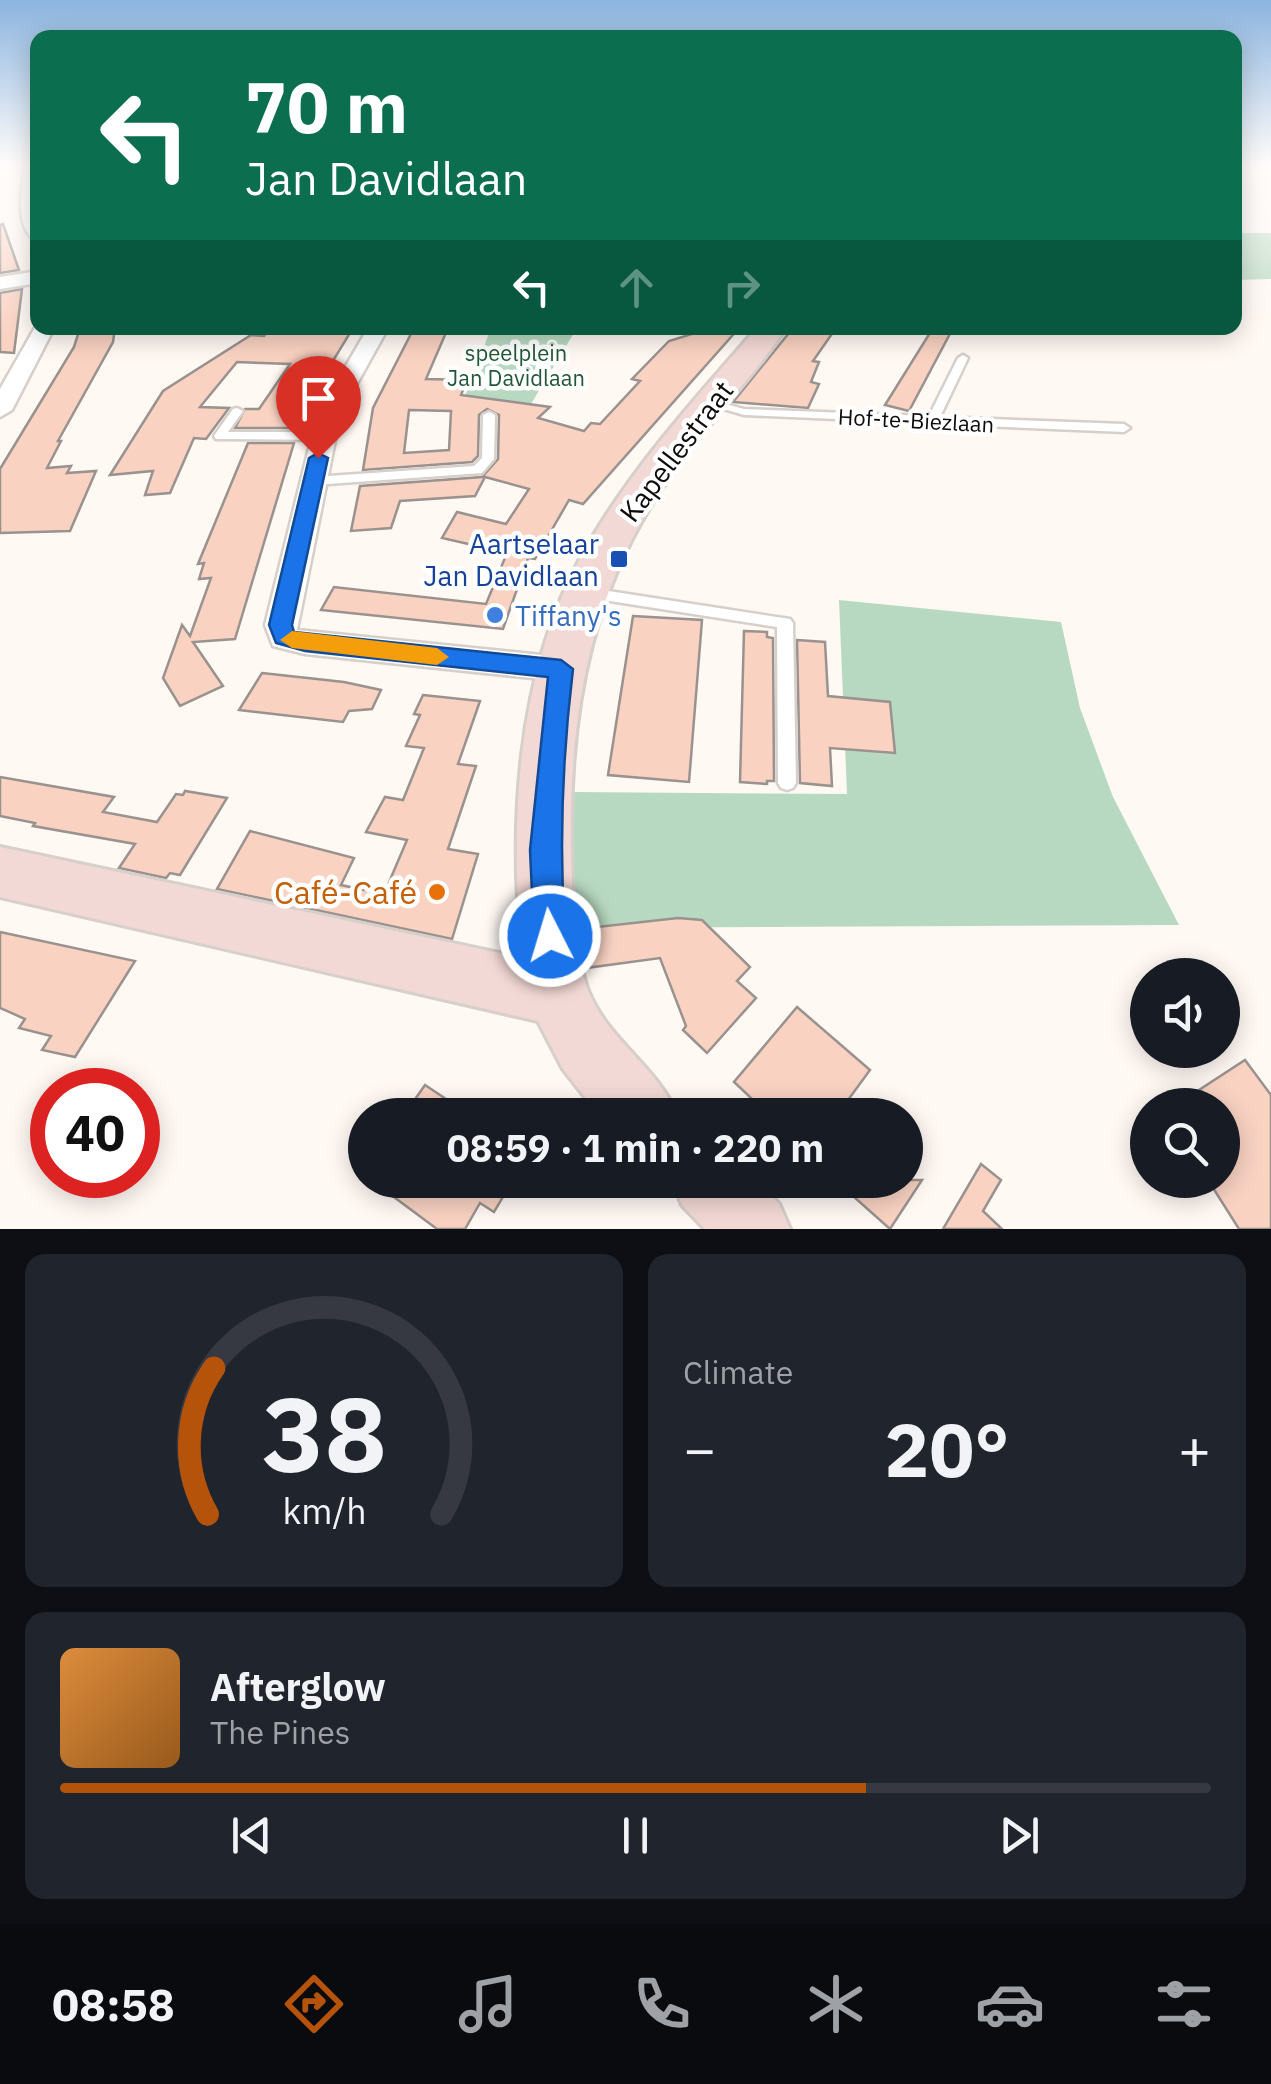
<!DOCTYPE html>
<html lang="en">
<head>
<meta charset="utf-8">
<style>
	body { margin:0; font-family:"IBM Plex Sans",sans-serif; background:#20242c; color:#f1f3f6; height:100vh; display:flex; flex-direction:column; font-size:38px; white-space:nowrap }
	* { box-sizing:border-box; margin:0 }
	p { font-size:32px; color:#9ea1a6 }
	.icon { flex:none; width:55px; height:55px; fill:none; stroke:currentColor; stroke-width:2; stroke-linecap:round; stroke-linejoin:round }
	.map { position:relative; height:1229px; overflow:hidden }
	.details { display:flex; flex-direction:column; gap:25px; padding:25px; background:#0d0f14; flex:1 }
	.details>* { flex:none }
	.banner { position:absolute; left:30px; top:30px; width:1212px; height:305px; border-radius:20px; box-shadow:0 5px 25px #0003; background:#0b6e4f; color:#fff; overflow:hidden }
	.controls { position:absolute; left:1130px; top:958px; display:grid; gap:20px }
	.controls a { display:grid; place-items:center; width:110px; height:110px; border-radius:50%; background:#171b24; box-shadow:0 5px 25px #0003; font-size:50px }
	.speed { position:absolute; left:30px; top:1068px; display:flex; gap:20px; font-size:50px; font-weight:700; text-align:center }
	.speed>* { display:grid; place-content:center; width:130px; height:130px; border-radius:50%; background:#171b24; box-shadow:0 5px 25px #0003; line-height:1 }
	.speed .limit { border:15px solid #d22; background:#fff; color:#111 }
	.pin { position:absolute; display:grid; place-items:center; width:85px; height:85px; color:#fff; margin:-102px -42px; border-radius:50% 50% 50% 0; rotate:-45deg; box-shadow:0 0 10px #0007 }
	.pin .icon { rotate:45deg }
	.me { position:absolute; width:110px; margin:-55px; rotate:355deg; stroke-linejoin:round; filter:drop-shadow(0 0 8px #0008) }
	.turn { display:flex; align-items:center; gap:35px; height:210px; padding:0 50px; font-size:45px }
	.turn .icon { width:130px; height:130px; stroke-width:2.5 }
	.turn b { display:block; font-size:70px; line-height:85px }
	.lanes { display:flex; align-items:center; height:95px; padding:0 50px; background:#0003; justify-content:center; gap:50px; direction:ltr }
	.lanes .off { opacity:.35 }
	.big { font-size:75px; font-weight:700; line-height:1.1 }
	.details .card { flex:1; display:flex; flex-direction:column; justify-content:center; gap:15px; min-width:0; padding:0 35px; border-radius:20px; background:#20242c }
	.details .dial { align-items:center; gap:0 }
	.dial svg { height:260px; overflow:visible; fill:none; stroke:#363941; stroke-width:7; stroke-linecap:round; text-anchor:middle }
	.dial text { fill:#f1f3f6; stroke:none }
	.song { display:flex; align-items:center; gap:30px }
	.cover { width:120px; height:120px; border-radius:15px; background:linear-gradient(135deg,hsl(30 70% 55%),hsl(30 70% 35%)) }
	.played { height:10px; border-radius:5px; background:linear-gradient(90deg,#b45309 70%,#363941 70%) }
	.keys { display:flex; justify-content:space-around; direction:ltr }
	.heat { display:flex; justify-content:space-between; align-items:center; font-size:55px; direction:ltr }
	.details .tiles { flex:1; display:grid; gap:25px; grid-template-columns:1fr 1fr }
	.card:last-child { grid-column:span 2 }
	.trip { position:absolute; left:348px; top:1098px; width:575px; height:100px; border-radius:50px; background:#171b24; box-shadow:0 5px 25px #0003; font-weight:700; line-height:100px; text-align:center }
	.dock { display:flex; height:160px; justify-content:space-around; align-items:center; background:#090b0e; color:#9ea1a6 }
	.dock .icon { width:70px; height:70px }
	.dock .selected { color:#b45309 }
	.dock b { font-size:45px; color:#f1f3f6 }
	.map>svg:first-child { display:block }
	.green { fill:#b8d9c1 }
	.building { fill:#f9d2c2; stroke:#99928f; stroke-width:2.5; fill-rule:evenodd }
	.lines { fill:none; stroke-linecap:round; stroke-linejoin:round }
	.lane-casing { stroke:#d6cfca; stroke-width:5 }
	.street-casing { stroke:#d6cfca; stroke-width:5 }
	.secondary-casing { stroke:#d6cfca; stroke-width:6 }
	.lane { fill:#fff; fill-rule:evenodd }
	.street { fill:#fff; fill-rule:evenodd }
	.secondary { fill:#f3d9d5; fill-rule:evenodd }
	.route { fill:#1a73e8; stroke:#114b97; stroke-width:2.5 }
	.slow { fill:#f59e0b }
	.transit-dot { fill:#1a4fb4; stroke:#fff; stroke-width:4 }
	.shop-dot { fill:#3f7fe0; stroke:#fff; stroke-width:4 }
	.food-dot { fill:#e8710a; stroke:#fff; stroke-width:4 }
	.labels { text-anchor:middle; dominant-baseline:central; stroke-width:9; stroke-linejoin:round; paint-order:stroke }
	.far-park-label { font-size:22px; fill:#235736; stroke:#fff }
	.far-street-label { font-size:22px; fill:#0f0d0b; stroke:#fff }
	.street-label { font-size:28px; fill:#0f0d0b; stroke:#fff }
	.transit-label { font-size:28px; fill:#164399; stroke:#fff; text-anchor:end }
	.shop-label { font-size:28px; fill:#366cbe; stroke:#fff; text-anchor:start }
	.near-food-label { font-size:32px; fill:#c56008; stroke:#fff; text-anchor:end }
</style>
</head>
<body>
<div class="map">
<svg width="1271" height="1229" viewBox="0 0 1271 1229">
	<rect width="100%" height="100%" fill="#fff8f3"/>
	<g class="green">
		<polygon points="1235,233 1271,233 1271,279 1235,280"/>
		<polygon points="491,328 577,328 531,404 465,396"/>
		<polygon points="839,600 1061,622 1080,708 1113,797 1179,925 573,928 573,792 847,794"/>
	</g>
	<g class="building">
		<polygon points="3,224 19,270 0,273 0,225"/>
		<polygon points="22,289 14,353 0,352 0,293"/>
		<polygon points="80,328 115,328 113,342 58,441 61,441 47,468 71,466 67,473 96,471 70,531 0,533 0,469 74,347"/>
		<polygon points="271,328 353,328 292,428 235,428 245,409 259,409 290,364 237,362 200,407 229,408 206,439 194,438 170,493 145,495 153,471 110,475 163,391 251,335 264,336"/>
		<path d="M 414,328 L 448,328 L 426,379 L 467,380 L 461,395 L 550,407 L 538,418 L 584,431 L 591,423 L 600,424 L 640,381 L 632,379 L 669,341 L 711,328 L 739,328 L 583,504 L 569,500 L 535,559 L 528,558 L 503,629 L 321,610 L 334,587 L 486,604 L 507,553 L 442,538 L 457,512 L 506,524 L 529,489 L 485,477 L 475,496 L 400,501 L 391,528 L 351,531 L 360,486 L 482,477 L 498,459 L 499,415 L 487,409 L 479,415 L 478,456 L 472,462 L 363,470 L 373,408 ZM 409,410 L 451,411 L 449,450 L 404,453 Z"/>
		<polygon points="793,328 836,328 813,361 819,362 811,382 819,384 808,408 733,402"/>
		<polygon points="933,328 953,328 909,411 885,405"/>
		<polygon points="248,443 294,443 235,639 193,642 223,686 180,706 163,678 182,625 190,636 211,578 199,579 204,563 198,564"/>
		<polygon points="633,616 702,620 689,782 608,775"/>
		<polygon points="744,631 767,632 767,637 773,638 774,781 767,781 767,784 740,782"/>
		<polygon points="797,640 825,642 828,696 890,702 895,753 830,748 832,786 800,783"/>
		<polygon points="262,673 344,682 381,690 372,709 349,711 343,722 239,710"/>
		<polygon points="423,695 480,701 458,764 476,766 448,849 478,854 452,939 217,889 250,831 354,858 341,885 384,894 407,840 366,832 385,797 403,800 424,748 406,746 420,715 414,714"/>
		<polygon points="0,777 114,797 103,812 157,822 176,794 183,795 185,791 227,798 180,875 170,873 166,878 119,868 135,844 33,826 35,823 0,816"/>
		<polygon points="678,918 702,920 750,967 737,981 756,998 707,1053 683,1030 686,1026 660,958 586,968 584,959 579,929"/>
		<polygon points="0,932 135,961 75,1057 42,1050 51,1036 19,1028 25,1019 0,1008"/>
		<polygon points="797,1007 870,1070 837,1115 769,1115 734,1082"/>
		<polygon points="1245,1060 1271,1095 1271,1229 1239,1229 1208,1180 1222,1180 1222,1105 1176,1105"/>
		<polygon points="425,1085 470,1115 404,1115"/>
		<polygon points="981,1164 1001,1180 983,1211 1002,1229 943,1229"/>
		<polygon points="371,1180 513,1180 494,1212 480,1203 465,1229 437,1229"/>
		<polygon points="835,1180 922,1180 890,1229"/>
	</g>
	<g class="lines">
		<defs>
			<g id="lane">
				<polygon points="963,355 968,358 940,417 1124,424 1130,428 1124,432 937,424 932,426 927,423 744,415 704,403 710,400 744,409 929,416 958,358"/>
				<polygon points="237,408 243,411 228,432 324,432 330,436 324,440 216,439 214,436 233,409"/>
				<polygon points="489,412 495,415 494,459 482,473 314,485 308,481 314,477 474,466 482,458 483,415"/>
				<polygon points="589,588 790,619 793,623 796,783 793,788 787,790 781,788 778,783 777,627 584,597 582,593"/>
			</g>
			<g id="street">
				<path d="M 25,165 L 38,165 L 38,242 C 13,230 22,187 25,165 Z"/>
				<polygon points="38,271 38,283 0,289 0,277"/>
				<polygon points="37,324 38,328 54,328 12,410 0,417 0,389"/>
				<polygon points="368,328 388,328 348,400 336,436 297,630 561,657 572,661 577,669 572,677 561,681 305,654 273,646 265,625 312,436 326,400"/>
			</g>
			<g id="secondary">
				<path d="M 757,328 L 786,328 C 752,378 709,422 674,471 C 594,580 570,703 571,836 C 571,876 574,958 589,993 C 609,1041 658,1068 677,1115 L 599,1115 L 563,1069 L 538,1021 L 0,897 L 0,847 L 523,958 C 508,827 517,674 581,557 C 628,472 694,400 757,328 Z"/>
				<polygon points="672,1180 756,1180 779,1204 790,1229 705,1229 682,1205"/>
			</g>
		</defs>
		<use href="#lane" class="lane-casing"/>
		<use href="#street" class="street-casing"/>
		<use href="#secondary" class="secondary-casing"/>
		<use href="#lane" class="lane"/>
		<use href="#street" class="street"/>
		<use href="#secondary" class="secondary"/>
	</g>
	<linearGradient id="sky" x2="0" y2="1"><stop stop-color="#8bb4df"/><stop offset="0.49" stop-color="#fffcfa"/><stop offset="1" stop-color="#fffcfa" stop-opacity="0"/></linearGradient>
	<rect width="1271" height="337" fill="url(#sky)"/>
	<path class="route" d="M 318,453 L 328,458 L 292,625 L 294,632 L 561,660 L 573,669 C 562,759 559,846 565,936 L 560,946 L 550,950 L 539,946 L 534,936 L 530,850 L 548,677 L 305,651 L 276,643 L 269,625 L 309,458 Z"/>
	<polygon class="slow" points="292,631 437,648 449,657 437,665 292,648 280,640"/>
	<rect class="transit-dot" x="609" y="549" width="20" height="20" rx="5"/>
	<circle class="shop-dot" cx="495" cy="615" r="10"/>
	<circle class="food-dot" cx="437" cy="892" r="10"/>
	<g class="labels">
		<g class="far-park-label">
			<text x="516" y="352">speelplein<tspan x="516" dy="25">Jan Davidlaan</tspan></text>
		</g>
		<g class="far-street-label">
			<text transform="translate(916 420) rotate(3)">Hof-te-Biezlaan</text>
		</g>
		<g class="street-label">
			<text transform="translate(676 451) rotate(-53)">Kapellestraat</text>
		</g>
		<g class="transit-label">
			<text x="599" y="543">Aartselaar<tspan x="599" dy="32">Jan Davidlaan</tspan></text>
		</g>
		<g class="shop-label">
			<text x="515" y="615">Tiffany's</text>
		</g>
		<g class="near-food-label">
			<text x="417" y="892">Café-Café</text>
		</g>
	</g>
</svg>
<div class="controls">
<a><svg class="icon" aria-label="sound" viewBox="0 0 24 24"><path d="M4 9h4l5-4v14l-5-4H4zM17 9q2 3 0 6"/></svg></a>
<a><svg class="icon" aria-label="search" viewBox="0 0 24 24"><circle cx="10" cy="10" r="6"/><path d="M15 15l6 6"/></svg></a>
</div>
<div class="speed"><div class="limit">40</div></div>
<div class="pin" style="left:318px;top:458px;background:#d93025"><svg class="icon" aria-label="arrive" viewBox="0 0 24 24"><path d="M6 21V4h12l-3 4 3 4H6"/></svg></div>
<svg class="me" style="left:550px;top:936px" viewBox="-20 -20 40 40"><circle r="17" fill="#1a73e8" stroke="#fff" stroke-width="3"/><path d="M0-11L8 9 0 5-8 9z" fill="#fff"/></svg>
<div class="trip">08:59 · 1 min · 220 m</div>
<div class="banner">
<div class="turn"><svg class="icon" aria-label="left" viewBox="0 0 24 24"><path d="M17 20v-9H6M10 6l-5 5 5 5"/></svg><div><b>70 m</b>Jan Davidlaan</div></div>
<div class="lanes"><svg class="icon" aria-label="left" viewBox="0 0 24 24"><path d="M17 20v-9H6M10 6l-5 5 5 5"/></svg><svg class="icon off" aria-label="ahead" viewBox="0 0 24 24"><path d="M12 20V5M6 11l6-6 6 6"/></svg><svg class="icon off" aria-label="right" viewBox="0 0 24 24"><path d="M7 20v-9h11M14 6l5 5-5 5"/></svg></div>
</div>
</div>
<section class="details">
<div class="tiles">
<div class="card dial"><svg viewBox="0 0 100 80">
<path d="M14 69A42 42 0 1 1 86 69"/>
<path d="M14 69A42 42 0 0 1 16 24" stroke="#b45309"/>
<text x="50" y="56" font-size="32" font-weight="700">38</text>
<text x="50" y="72" font-size="11">km/h</text>
</svg></div>
<div class="card"><p>Climate</p>
<div class="heat"><a>−</a><b class="big">20°</b><a>+</a></div>
</div>
<div class="card">
<div class="song"><i class="cover"></i><div><b>Afterglow</b><p>The Pines</p></div></div>
<div class="played"></div>
<div class="keys"><svg class="icon" aria-label="previous" viewBox="0 0 24 24"><path d="M18 5L8 12l10 7zM5 5v14"/></svg><svg class="icon" aria-label="pause" viewBox="0 0 24 24"><path d="M8 5v14M16 5v14"/></svg><svg class="icon" aria-label="next" viewBox="0 0 24 24"><path d="M6 5l10 7-10 7zM19 5v14"/></svg></div>
</div>
</div>
</section>
<nav class="dock">
<b>08:58</b>
<svg class="icon selected" aria-label="directions" viewBox="0 0 24 24"><path d="M12 3l9 9-9 9-9-9zM9 14v-3h6M13 9l2 2-2 2"/></svg>
<svg class="icon" aria-label="music" viewBox="0 0 24 24"><path d="M9 18V5l10-2v13"/><circle cx="6" cy="18" r="3"/><circle cx="16" cy="16" r="3"/></svg>
<svg class="icon" aria-label="phone" viewBox="0 0 24 24"><path d="M5 4h4l2 5-3 2q2 4 5 5l2-3 5 2v4C11 20 4 13 5 4z"/></svg>
<svg class="icon" aria-label="climate" viewBox="0 0 24 24"><path d="M12 3v18M4 7l16 10M4 17L20 7"/></svg>
<svg class="icon" aria-label="car" viewBox="0 0 24 24"><path d="M5 17H2v-5l4-1 3-4h7l3 4 3 1v5h-3M9 17h6M6 11h13"/><circle cx="7" cy="17" r="2"/><circle cx="17" cy="17" r="2"/></svg>
<svg class="icon" aria-label="filters" viewBox="0 0 24 24"><path d="M4 7h16M4 17h16"/><circle cx="9" cy="7" r="2"/><circle cx="15" cy="17" r="2"/></svg>
</nav>
</body>
</html>
